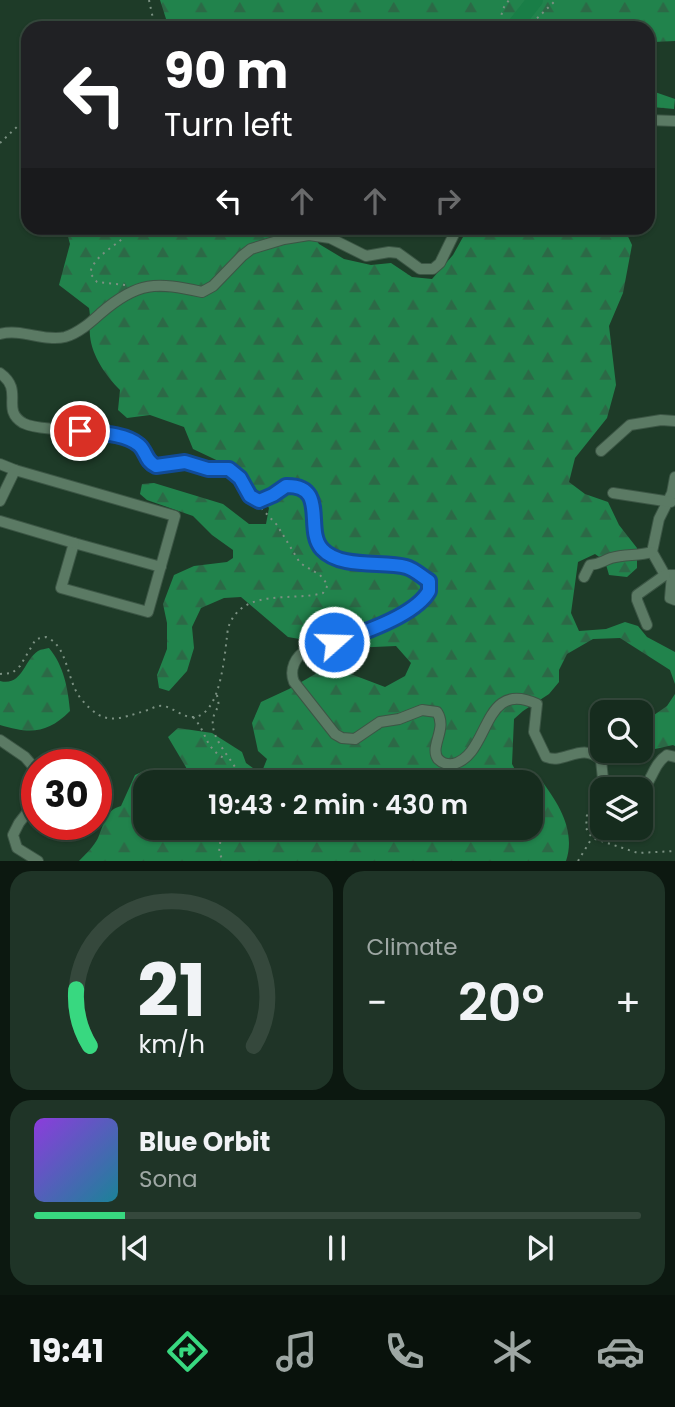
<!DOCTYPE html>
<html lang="en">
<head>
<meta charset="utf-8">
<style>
	body { margin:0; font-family:Poppins,sans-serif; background:#1f3427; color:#f1f3f6; height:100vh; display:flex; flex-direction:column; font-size:26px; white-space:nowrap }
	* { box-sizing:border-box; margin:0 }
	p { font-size:23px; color:#9ea7a4 }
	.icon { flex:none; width:38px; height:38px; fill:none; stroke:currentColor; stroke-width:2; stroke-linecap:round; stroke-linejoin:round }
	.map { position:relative; height:861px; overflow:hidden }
	.sheet { display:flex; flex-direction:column; gap:10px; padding:10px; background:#0c1810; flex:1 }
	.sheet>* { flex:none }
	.banner { position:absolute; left:21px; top:21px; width:634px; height:214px; border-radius:21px; box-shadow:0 2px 5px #0004,0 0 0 2px #35483c; background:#202124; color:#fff; overflow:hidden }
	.controls { position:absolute; left:590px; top:700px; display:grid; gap:14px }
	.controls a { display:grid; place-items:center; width:63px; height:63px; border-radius:14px; background:#162c1e; box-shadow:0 2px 5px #0004,0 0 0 2px #35483c; font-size:35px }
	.speed { position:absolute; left:21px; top:749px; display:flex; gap:14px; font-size:35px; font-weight:700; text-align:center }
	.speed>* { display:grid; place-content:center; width:91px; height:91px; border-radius:50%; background:#162c1e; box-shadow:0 2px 5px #0004,0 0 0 2px #35483c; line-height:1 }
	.speed .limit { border:10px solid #d22; background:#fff; color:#111 }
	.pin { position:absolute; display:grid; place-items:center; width:60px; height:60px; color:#fff; margin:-30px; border:4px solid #fff; border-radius:50%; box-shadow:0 2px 7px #0007 }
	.me { position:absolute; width:77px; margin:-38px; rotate:70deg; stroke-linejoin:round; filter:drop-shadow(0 0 5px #0008) }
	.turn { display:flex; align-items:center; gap:24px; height:147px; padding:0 28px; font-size:32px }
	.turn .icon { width:91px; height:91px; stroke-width:2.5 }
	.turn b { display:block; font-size:49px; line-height:60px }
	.lanes { display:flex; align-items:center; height:66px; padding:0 28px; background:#0003; justify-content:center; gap:35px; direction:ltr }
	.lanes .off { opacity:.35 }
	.big { font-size:52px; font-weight:600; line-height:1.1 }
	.sheet .tile { flex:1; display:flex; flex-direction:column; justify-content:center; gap:10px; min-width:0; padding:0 24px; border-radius:21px; background:#1f3427 }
	.sheet .dial { align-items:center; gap:0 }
	.dial svg { height:182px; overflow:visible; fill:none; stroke:#35483c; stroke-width:7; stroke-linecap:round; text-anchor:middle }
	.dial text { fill:#f1f3f6; stroke:none }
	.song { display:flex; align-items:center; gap:21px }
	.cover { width:84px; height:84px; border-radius:10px; background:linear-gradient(135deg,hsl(270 70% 55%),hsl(190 70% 35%)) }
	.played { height:7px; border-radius:4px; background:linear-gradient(90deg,#38d880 15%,#35483c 15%) }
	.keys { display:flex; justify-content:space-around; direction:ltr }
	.heat { display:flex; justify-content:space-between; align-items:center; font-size:38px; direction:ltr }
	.sheet .tiles { flex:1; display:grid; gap:10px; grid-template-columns:1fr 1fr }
	.tile:last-child { grid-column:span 2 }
	.trip { position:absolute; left:133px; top:770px; width:410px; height:70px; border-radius:21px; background:#162c1e; box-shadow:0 2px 5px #0004,0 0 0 2px #35483c; font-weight:600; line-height:70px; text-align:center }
	.menu { display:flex; height:112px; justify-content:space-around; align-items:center; background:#09120c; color:#9ea7a4 }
	.menu .icon { width:49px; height:49px }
	.menu .current { color:#38d880 }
	.menu b { font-size:32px; color:#f1f3f6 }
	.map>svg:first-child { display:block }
	.forest { fill:url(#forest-firs) }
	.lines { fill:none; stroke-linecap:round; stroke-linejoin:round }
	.river { stroke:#197e47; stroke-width:16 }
	.street-casing { stroke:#3c5645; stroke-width:12 }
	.path { stroke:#7b9182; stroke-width:2; stroke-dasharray:2 5; stroke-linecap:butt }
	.street { stroke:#5b7a64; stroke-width:10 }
	.route-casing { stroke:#114b97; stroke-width:18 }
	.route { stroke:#1a73e8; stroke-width:12 }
</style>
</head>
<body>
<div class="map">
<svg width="675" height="861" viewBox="0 0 675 861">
	<defs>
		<pattern id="forest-firs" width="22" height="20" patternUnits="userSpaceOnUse" patternTransform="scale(1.75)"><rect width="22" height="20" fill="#21834c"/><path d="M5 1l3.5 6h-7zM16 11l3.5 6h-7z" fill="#2c6946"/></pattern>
	</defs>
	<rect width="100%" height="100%" fill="#1e3b28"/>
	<g class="forest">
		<polygon points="160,0 675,0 675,41 654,42 648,39 648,28 593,26 587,28 173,28 167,22"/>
		<polygon points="648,82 652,91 675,99 674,109 652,107 648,110"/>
		<path d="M 39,228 L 307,228 L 319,244 L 344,259 L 371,265 L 391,263 L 412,277 L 432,279 L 453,255 L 468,228 L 624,228 L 632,245 L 623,293 L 609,326 L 616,385 L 607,418 L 575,458 L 569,482 L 585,494 L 608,502 L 619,525 L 637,548 L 637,568 L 627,577 L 609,575 L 605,561 L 595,554 L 578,562 L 571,613 L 579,631 L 606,629 L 625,622 L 638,626 L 647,637 L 675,652 L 675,684 L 670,670 L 620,638 L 593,639 L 567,654 L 559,670 L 559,682 L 549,694 L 523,711 L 514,719 L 512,764 L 519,777 L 541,780 C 559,804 576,831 566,861 L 79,861 C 86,854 94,846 98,838 C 104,825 105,810 121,806 L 135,775 L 148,769 L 162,774 L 172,782 L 145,782 L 145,828 L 530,828 L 530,782 L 186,782 L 187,769 L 168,737 L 178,728 L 212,733 L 242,752 L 246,763 L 261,774 L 267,759 L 258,751 L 252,723 L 261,702 L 289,689 L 317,673 L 335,668 L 385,687 L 405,676 L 411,663 L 396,646 L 351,648 L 288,637 L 241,597 L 224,598 L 201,608 L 192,627 L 194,648 L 187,671 L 169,691 L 159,688 L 157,675 L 167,649 L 167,623 L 163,604 L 174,575 L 194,566 L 227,562 L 233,558 L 233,550 L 212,535 L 193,516 L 147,500 L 140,494 L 142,484 L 154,483 L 223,504 L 249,524 L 266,524 L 269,508 L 250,480 L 229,466 L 193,449 L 184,427 L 150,415 L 127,418 L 118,410 L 120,390 C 106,376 92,356 90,336 C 89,327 91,318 89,308 L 59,285 L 70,244 L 67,233 Z"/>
		<path d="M 49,648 C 64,666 68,689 70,711 C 47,734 30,734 0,725 L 0,681 C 22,687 24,660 38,651 C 41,649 46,649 49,648 Z"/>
		<polygon points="675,694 675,746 673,745 655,749 640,762 629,756 631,751 640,751 641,724 667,706"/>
	</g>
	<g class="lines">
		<polyline class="river" points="513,28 535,0"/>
		<defs>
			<g id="street">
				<polyline points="648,120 675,121"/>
				<path d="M 0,334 C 21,328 44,342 65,337 C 79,333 91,322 101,313 C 138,281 156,282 202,292 L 213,286 L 242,256 L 251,249 L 284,239 L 309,235 L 330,238 L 366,256 L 389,252 L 398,253 L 420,269 L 433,269 L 440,263 L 457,228"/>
				<path d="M 0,373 C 25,391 0,409 23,423 C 33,428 45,428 55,429 C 83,431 117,431 140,446 L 147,460 L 156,466 L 185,462 L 208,469 L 229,469 L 240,478 L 250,496 L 259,501 C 272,498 284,481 298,487 C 325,498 305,532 322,549 C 341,568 382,561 406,567 C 415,569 421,576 429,581 L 429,591 C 416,616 360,634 334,642 C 325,645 315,646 307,650 C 295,656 289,670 294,682 L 335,734 L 342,738 L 355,739 L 380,722 L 399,719 L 422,710 L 437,712 C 448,729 429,746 438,759 C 442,763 448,765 453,764 C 491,755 481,678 537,704 L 534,732 L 546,757 C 565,765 581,741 601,760 L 604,789"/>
				<polyline points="601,451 630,425 661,420 675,421"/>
				<polyline points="0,464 15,470 175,516 148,612 61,588 74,543 161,567"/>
				<polyline points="675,477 672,493 659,519 652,552 665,575 675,575"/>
				<polyline points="613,493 671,502"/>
				<polyline points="0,501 15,470"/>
				<polyline points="0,521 74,543"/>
				<polyline points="672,575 670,598 675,600"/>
				<path d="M 584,577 L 590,565 C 601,564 602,561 611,558 C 625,554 639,556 652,552"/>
				<polyline points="647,625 637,600 637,595 665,575"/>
				<polyline points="0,740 25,757 37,771"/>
				<path d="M 640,793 C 652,782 653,764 667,755 L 675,757"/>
				<polyline points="37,800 19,823 13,835 17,848 38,861"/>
			</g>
		</defs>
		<use href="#street" class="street-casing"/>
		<g class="path">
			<polyline points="149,0 155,28"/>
			<polyline points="497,28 504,7 509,0"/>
			<polyline points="527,28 556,0"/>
			<polyline points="0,143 23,121 28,101"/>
			<path d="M 125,285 L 97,282 L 90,273 C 96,251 121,246 131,228"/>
			<path d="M 0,674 L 12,673 L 20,666 L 36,639 L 46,637 C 69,646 66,682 82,700 C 105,727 117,719 148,710 C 153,708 158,705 163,706 C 173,707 183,718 193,717 C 222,716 225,649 228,628 C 242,587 291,602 323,593 L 328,585 L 320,575 L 300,563 L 277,525 L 262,509"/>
			<path d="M 217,695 L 219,706 C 198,733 236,758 242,782"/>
			<path d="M 193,717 C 209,735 203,747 227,760"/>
			<polyline points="602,800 587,814 586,828 592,838 638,853 675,851"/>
			<polyline points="222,828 219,852 223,861"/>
			<polyline points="578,861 592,838"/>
		</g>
		<use href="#street" class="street"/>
	</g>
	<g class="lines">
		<defs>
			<path id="route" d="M 80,431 C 98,433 125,433 139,445 C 147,452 145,461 156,466 L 185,462 L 208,469 L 229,469 L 240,478 L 250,496 L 259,501 L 273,495 L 286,486 C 329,485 304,530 322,549 C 340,569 382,561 406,567 C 414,569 421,576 429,581 L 429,591 C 415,616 360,634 334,642"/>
		</defs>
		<use href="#route" class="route-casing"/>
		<use href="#route" class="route"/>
	</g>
</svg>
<div class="controls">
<a><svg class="icon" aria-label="search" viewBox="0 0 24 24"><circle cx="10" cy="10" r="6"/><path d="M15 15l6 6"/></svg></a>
<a><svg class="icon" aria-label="layers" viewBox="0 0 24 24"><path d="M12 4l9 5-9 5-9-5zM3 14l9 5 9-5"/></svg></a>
</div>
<div class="speed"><div class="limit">30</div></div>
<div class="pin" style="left:80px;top:431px;background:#d93025"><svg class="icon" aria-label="arrive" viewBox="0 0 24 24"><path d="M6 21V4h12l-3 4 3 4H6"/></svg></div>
<svg class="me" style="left:334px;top:642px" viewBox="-20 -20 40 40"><circle r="17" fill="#1a73e8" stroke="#fff" stroke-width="3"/><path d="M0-11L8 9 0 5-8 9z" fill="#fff"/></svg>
<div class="trip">19:43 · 2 min · 430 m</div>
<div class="banner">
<div class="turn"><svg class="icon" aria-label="left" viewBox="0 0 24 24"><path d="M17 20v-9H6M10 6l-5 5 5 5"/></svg><div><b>90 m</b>Turn left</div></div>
<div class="lanes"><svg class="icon" aria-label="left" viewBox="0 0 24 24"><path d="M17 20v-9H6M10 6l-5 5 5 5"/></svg><svg class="icon off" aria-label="ahead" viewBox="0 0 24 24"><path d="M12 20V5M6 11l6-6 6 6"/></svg><svg class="icon off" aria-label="ahead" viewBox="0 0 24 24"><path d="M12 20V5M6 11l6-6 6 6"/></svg><svg class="icon off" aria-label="right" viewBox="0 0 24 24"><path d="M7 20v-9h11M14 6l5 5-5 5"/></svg></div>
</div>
</div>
<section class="sheet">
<div class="tiles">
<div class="tile dial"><svg viewBox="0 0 100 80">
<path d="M14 69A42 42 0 1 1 86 69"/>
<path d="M14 69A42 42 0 0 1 8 44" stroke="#38d880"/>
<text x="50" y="56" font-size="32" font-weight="700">21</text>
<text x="50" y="72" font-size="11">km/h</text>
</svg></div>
<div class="tile"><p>Climate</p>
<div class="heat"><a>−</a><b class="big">20°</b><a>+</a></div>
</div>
<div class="tile">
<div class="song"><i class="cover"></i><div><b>Blue Orbit</b><p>Sona</p></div></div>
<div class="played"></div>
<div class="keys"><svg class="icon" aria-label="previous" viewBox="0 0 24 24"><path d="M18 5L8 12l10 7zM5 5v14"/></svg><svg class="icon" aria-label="pause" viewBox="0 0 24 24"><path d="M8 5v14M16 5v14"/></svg><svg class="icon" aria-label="next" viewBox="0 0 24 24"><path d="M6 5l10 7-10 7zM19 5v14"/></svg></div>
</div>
</div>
</section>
<nav class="menu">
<b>19:41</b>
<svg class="icon current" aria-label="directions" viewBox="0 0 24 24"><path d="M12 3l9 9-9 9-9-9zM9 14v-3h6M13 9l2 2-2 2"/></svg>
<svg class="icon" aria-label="music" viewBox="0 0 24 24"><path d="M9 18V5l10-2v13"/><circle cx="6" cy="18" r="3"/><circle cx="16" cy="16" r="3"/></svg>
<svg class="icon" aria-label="phone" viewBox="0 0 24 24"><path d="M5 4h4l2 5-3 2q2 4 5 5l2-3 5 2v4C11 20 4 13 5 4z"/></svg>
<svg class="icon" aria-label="climate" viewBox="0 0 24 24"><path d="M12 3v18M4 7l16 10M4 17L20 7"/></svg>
<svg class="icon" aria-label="car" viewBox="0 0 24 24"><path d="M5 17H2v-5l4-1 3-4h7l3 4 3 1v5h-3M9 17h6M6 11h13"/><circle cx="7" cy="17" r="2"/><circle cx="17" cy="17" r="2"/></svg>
</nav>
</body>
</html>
